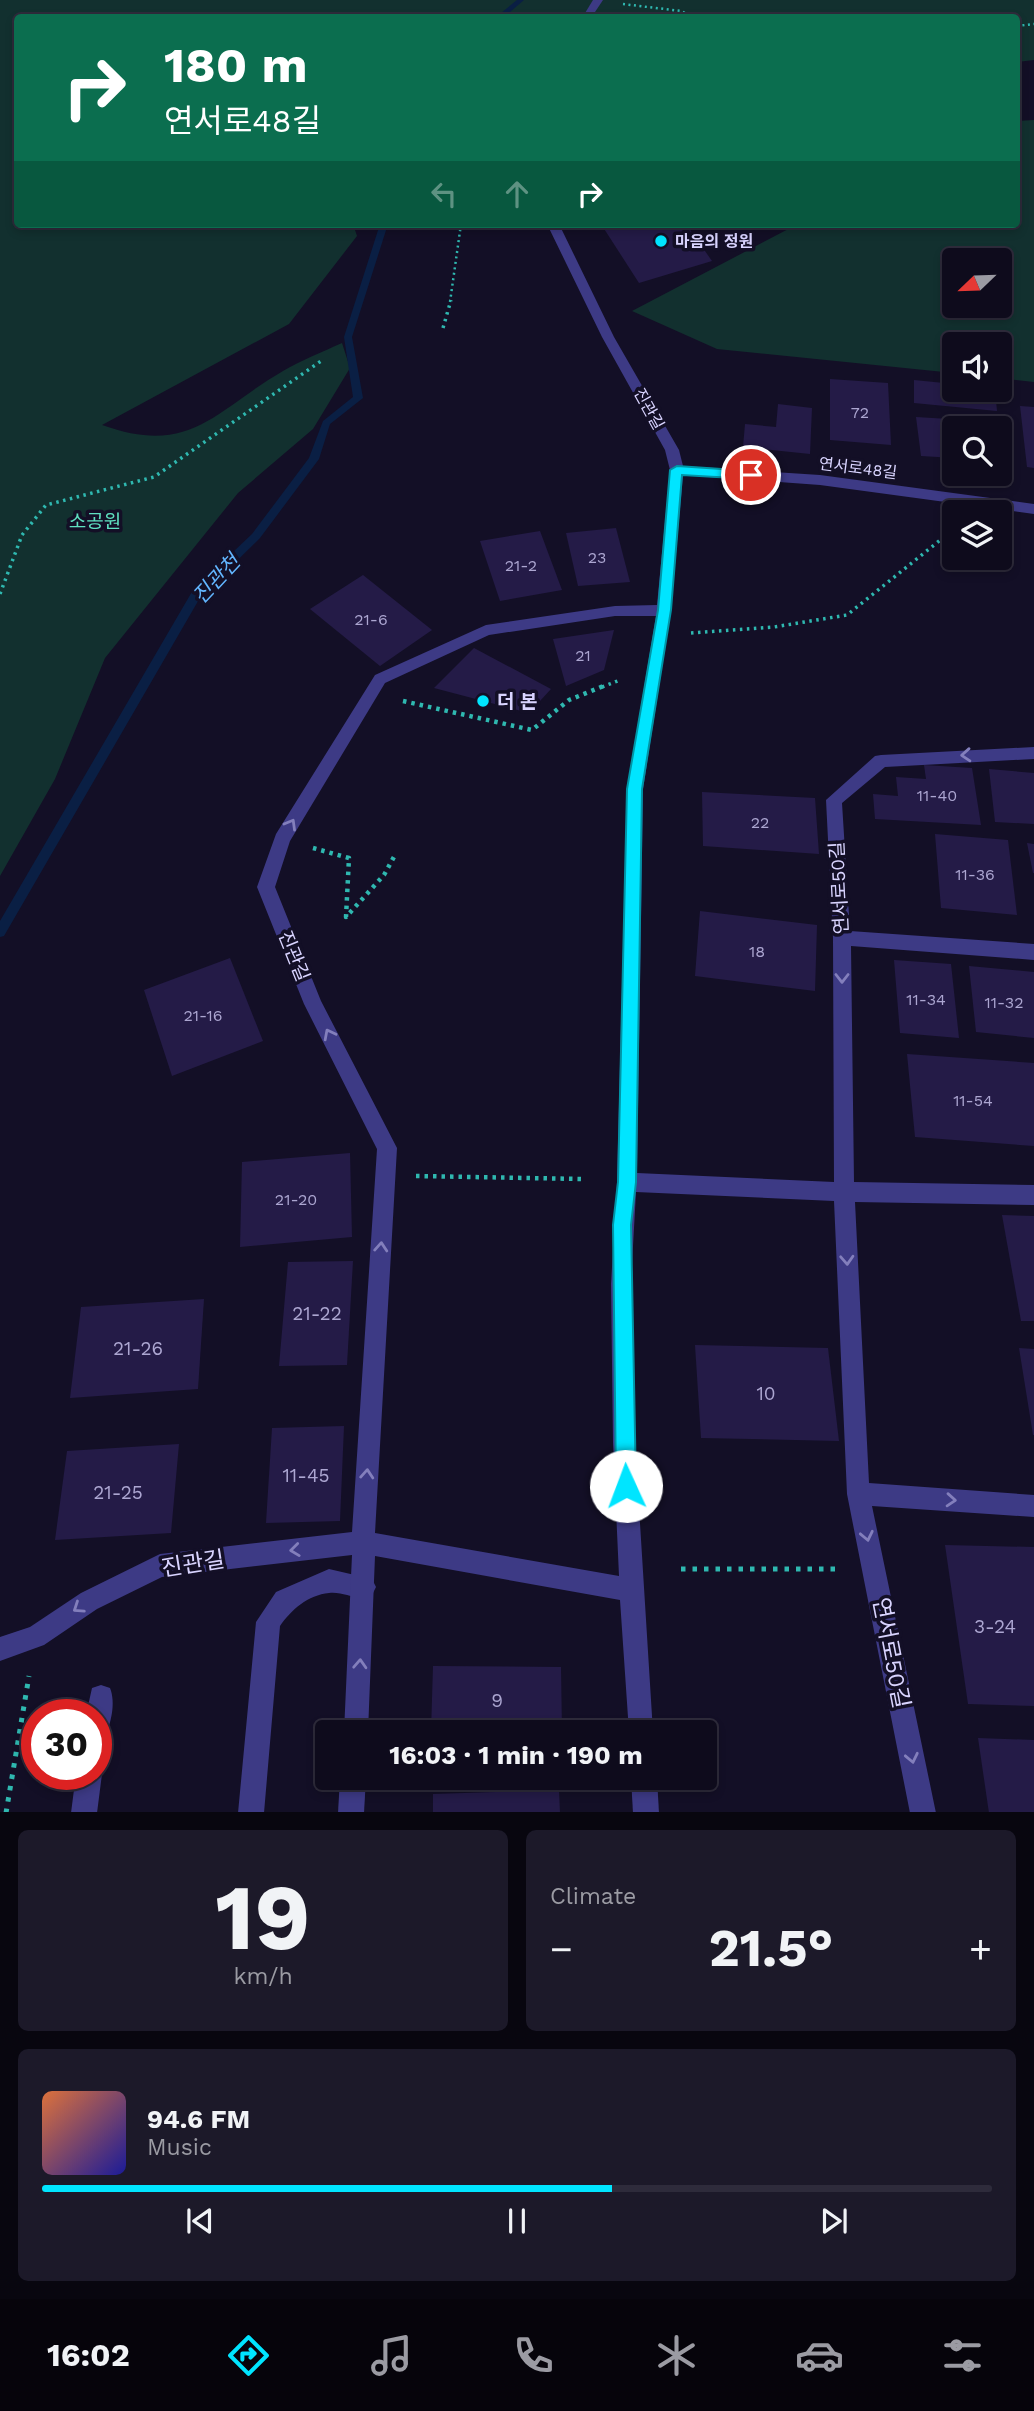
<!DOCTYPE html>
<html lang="en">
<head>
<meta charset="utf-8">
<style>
	body { margin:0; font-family:"Work Sans","Noto Sans KR",sans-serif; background:#1c1929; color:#f1f3f6; height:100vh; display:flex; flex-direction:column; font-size:26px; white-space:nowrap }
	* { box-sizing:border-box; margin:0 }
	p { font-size:23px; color:#9b9ba3 }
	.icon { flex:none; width:38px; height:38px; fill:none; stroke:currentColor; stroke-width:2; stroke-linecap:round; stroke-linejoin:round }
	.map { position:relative; height:1812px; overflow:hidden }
	.details { display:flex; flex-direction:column; gap:18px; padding:18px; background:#08060f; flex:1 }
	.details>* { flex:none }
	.top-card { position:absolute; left:14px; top:14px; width:1006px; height:214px; border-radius:7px; box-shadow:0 4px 10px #0003,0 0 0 2px #2e2b3b; background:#0b6e4f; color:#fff; overflow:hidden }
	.needle { width:46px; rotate:247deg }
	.fabs { position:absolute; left:942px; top:248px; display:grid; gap:14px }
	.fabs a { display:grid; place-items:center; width:70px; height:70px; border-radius:7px; background:#0e0b1c; box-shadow:0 4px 10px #0003,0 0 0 2px #2e2b3b; font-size:35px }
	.speed { position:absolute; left:21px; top:1699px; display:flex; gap:14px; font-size:35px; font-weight:700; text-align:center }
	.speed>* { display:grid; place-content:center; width:91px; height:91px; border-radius:50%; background:#0e0b1c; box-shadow:0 4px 10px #0003,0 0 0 2px #2e2b3b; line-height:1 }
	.speed .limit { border:10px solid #d22; background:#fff; color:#111 }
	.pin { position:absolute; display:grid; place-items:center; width:60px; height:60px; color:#fff; margin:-30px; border:4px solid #fff; border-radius:50%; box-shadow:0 2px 7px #0007 }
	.me { position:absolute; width:77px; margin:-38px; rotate:358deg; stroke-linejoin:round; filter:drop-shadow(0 0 5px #0008) }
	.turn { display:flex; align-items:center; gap:24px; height:147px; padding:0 35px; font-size:32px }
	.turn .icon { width:91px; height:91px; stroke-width:2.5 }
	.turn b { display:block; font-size:49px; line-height:60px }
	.lanes { display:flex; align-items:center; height:66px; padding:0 35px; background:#0003; justify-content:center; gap:35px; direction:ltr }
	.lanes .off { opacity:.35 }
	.big { font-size:52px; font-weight:700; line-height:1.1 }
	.details .widget { flex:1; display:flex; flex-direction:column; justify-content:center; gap:10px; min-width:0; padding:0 24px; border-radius:10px; background:#1c1929 }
	.details .dial { align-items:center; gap:0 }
	.dial b { font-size:91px; line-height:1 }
	.song { display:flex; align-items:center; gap:21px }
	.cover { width:84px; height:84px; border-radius:10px; background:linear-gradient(135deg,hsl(20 70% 55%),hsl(240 70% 35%)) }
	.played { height:7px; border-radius:4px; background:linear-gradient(90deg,#00e5ff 60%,#2e2b3b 60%) }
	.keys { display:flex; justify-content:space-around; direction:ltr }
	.heat { display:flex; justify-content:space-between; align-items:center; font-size:38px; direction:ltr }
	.details .tiles { flex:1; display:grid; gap:18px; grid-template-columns:1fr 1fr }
	.widget:last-child { grid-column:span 2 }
	.trip { position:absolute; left:315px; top:1720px; width:402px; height:70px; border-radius:7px; background:#0e0b1c; box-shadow:0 4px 10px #0003,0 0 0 2px #2e2b3b; font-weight:700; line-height:70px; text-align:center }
	.tab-bar { display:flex; height:112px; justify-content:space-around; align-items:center; background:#06040b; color:#9b9ba3 }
	.tab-bar .icon { width:49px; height:49px }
	.tab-bar .selected { color:#00e5ff }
	.tab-bar b { font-size:32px; color:#f1f3f6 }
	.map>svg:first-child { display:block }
	.green { fill:#12302f; fill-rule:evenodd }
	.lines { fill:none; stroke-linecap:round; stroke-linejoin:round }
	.stream { fill:#0a1f44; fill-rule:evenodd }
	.building { fill:#241b47 }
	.path-far3 { stroke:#2fb8b0; stroke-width:2.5; stroke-dasharray:2 3.5; stroke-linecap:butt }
	.path-far2 { stroke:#2fb8b0; stroke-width:3.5; stroke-dasharray:2.5 4.5; stroke-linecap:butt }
	.path-far1 { stroke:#2fb8b0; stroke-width:4.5; stroke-dasharray:3.5 5; stroke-linecap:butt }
	.path { stroke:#2fb8b0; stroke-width:5; stroke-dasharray:4.5 7; stroke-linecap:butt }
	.lane { fill:#3d3a85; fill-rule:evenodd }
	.street { fill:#3d3a85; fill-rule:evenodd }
	.oneway { stroke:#837fbc }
	.route { fill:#00e5ff; stroke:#0095a6; stroke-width:2 }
	.poi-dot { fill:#00e5ff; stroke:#130f26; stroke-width:2.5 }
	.labels { text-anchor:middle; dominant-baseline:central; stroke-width:7; stroke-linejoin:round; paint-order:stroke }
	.far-poi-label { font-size:16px; font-weight:bold; fill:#d9d4ff; stroke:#130f26; text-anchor:start }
	.far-street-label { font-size:16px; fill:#d9d4ff; stroke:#130f26 }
	.number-label { font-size:16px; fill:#aca6d1 }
	.park-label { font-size:19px; fill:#5fe0c0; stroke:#130f26 }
	.poi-label { font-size:19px; font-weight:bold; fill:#d9d4ff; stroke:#130f26; text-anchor:start }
	.street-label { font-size:19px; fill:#d9d4ff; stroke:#130f26 }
	.near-number-label { font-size:19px; fill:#aca6d1 }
	.water-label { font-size:21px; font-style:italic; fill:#62b6ff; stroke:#130f26 }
	.near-street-label { font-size:23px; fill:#d9d4ff; stroke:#130f26 }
</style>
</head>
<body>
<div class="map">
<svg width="1034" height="1813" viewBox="0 0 1034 1813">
	<rect width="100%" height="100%" fill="#130f26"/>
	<g class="green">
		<path d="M 0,0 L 1034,0 L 1034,60 L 1017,62 L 1017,18 L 18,18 L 18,224 L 353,224 L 357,236 L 289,324 L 102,425 C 191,457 214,411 283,371 C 302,360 322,352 342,343 L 350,368 L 313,429 L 238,493 L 105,658 L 55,779 L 0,876 Z"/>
		<path d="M 1034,120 L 1034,382 L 999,378 L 999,345 L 954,345 L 954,373 L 717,349 L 632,311 L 798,224 L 1017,224 L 1017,121 ZM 954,261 L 999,261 L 999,306 L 954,306 Z"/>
	</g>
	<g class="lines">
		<g class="stream">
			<polygon points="517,0 524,0 503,18 495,18"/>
			<polygon points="380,224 388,224 352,337 363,398 330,424 319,459 260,538 201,596 4,936 0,937 0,921 193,590 252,534 309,458 323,421 353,397 344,337"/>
		</g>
	</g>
	<g class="building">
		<polygon points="601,224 686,224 712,261 639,283"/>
		<polygon points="830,379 888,383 891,445 830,440"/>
		<polygon points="914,380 954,384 954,390 995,390 997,411 914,403"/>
		<polygon points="778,404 812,408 810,454 743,447 745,424 776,427"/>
		<polygon points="1020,406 1034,407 1034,468 1027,467"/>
		<polygon points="916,417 998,422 999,429 954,429 954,458 921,456"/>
		<polygon points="616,528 630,582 578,586 566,533"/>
		<polygon points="540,531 562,590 500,601 480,541"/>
		<polygon points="363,575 432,630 380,666 310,609"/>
		<polygon points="614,630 604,670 566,686 553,639"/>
		<polygon points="474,648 551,689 529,713 434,688"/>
		<polygon points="924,765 972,768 981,825 875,819 873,794 898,796 896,777 926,779"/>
		<polygon points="989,769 1034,773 1034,824 995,822"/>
		<polygon points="702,792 815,798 819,854 703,846"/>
		<polygon points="935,834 1008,840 1017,915 941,908"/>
		<polygon points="1027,843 1034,844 1034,873 1033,873"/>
		<polygon points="700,911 817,925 815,991 695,976"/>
		<polygon points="230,958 263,1041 172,1076 144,990"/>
		<polygon points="894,960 951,964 959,1038 900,1033"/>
		<polygon points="969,966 1034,972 1034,1038 976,1032"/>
		<polygon points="907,1054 1034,1063 1034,1146 915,1137"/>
		<polygon points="350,1153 352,1237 240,1247 242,1162"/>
		<polygon points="1002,1215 1034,1216 1034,1321 1021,1321"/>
		<polygon points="353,1261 347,1365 279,1366 288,1262"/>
		<polygon points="204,1299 198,1389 70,1398 81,1307"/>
		<polygon points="695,1345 828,1348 839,1441 701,1438"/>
		<polygon points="1019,1348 1034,1349 1034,1435 1033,1435"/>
		<polygon points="344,1426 340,1521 266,1523 272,1428"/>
		<polygon points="179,1444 171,1533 55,1540 67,1451"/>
		<polygon points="945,1545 1034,1547 1034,1706 968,1704"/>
		<polygon points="433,1666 561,1667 562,1732 431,1732"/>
		<polygon points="978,1738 1034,1740 1034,1813 989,1813"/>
		<polygon points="559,1790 560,1813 433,1813 433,1794"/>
	</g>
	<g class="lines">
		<g class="path-far3">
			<polyline points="623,4 681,11 695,18"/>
			<polyline points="1017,26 1034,24"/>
			<polyline points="450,302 461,224"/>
		</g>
		<g class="path-far2">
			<polyline points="443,328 451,300"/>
			<polyline points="0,594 22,535 46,505 154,477 324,359"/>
			<polyline points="691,633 774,627 847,615 954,529"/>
			<polyline points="602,687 620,680"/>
		</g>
		<g class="path-far1">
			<polyline points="403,701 532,730 569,700 606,685"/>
			<polyline points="313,848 349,858 346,917 384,875 395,855"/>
			<polyline points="416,1176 583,1179"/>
		</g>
		<g class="path">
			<polyline points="681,1569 841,1569"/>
			<polyline points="6,1813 29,1676"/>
		</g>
		<g class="lane">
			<polygon points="593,0 603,0 591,18 582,18"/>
			<path d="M 329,1569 L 372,1579 L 376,1587 L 372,1595 C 357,1602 344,1591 329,1593 C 308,1595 291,1610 280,1626 L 264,1813 L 238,1813 L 256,1622 L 276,1592 Z"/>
			<path d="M 101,1685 L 110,1688 C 116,1703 111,1723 105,1737 L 96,1740 L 96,1715 L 86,1715 L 92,1688 Z"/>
			<polygon points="96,1764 102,1774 97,1813 71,1813 76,1774 96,1774"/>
		</g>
		<g class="street">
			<path d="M 547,224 L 559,224 L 614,337 L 679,450 L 683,466 L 820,475 L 1034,504 L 1034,514 L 820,485 L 683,475 L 671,610 L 643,789 L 637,1173 L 834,1182 L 833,938 L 826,800 L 875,756 L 881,755 L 1034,747 L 1034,759 L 885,767 L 842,803 L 850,931 L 1034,944 L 1034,960 L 851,946 L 854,1182 L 1034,1185 L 1034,1205 L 855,1202 L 869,1483 L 1034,1495 L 1034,1517 L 872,1506 L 936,1813 L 910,1813 L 847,1494 L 834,1201 L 636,1192 L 632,1264 L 635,1443 L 653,1732 L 629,1732 L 620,1600 L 375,1556 L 368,1732 L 344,1732 L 352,1555 L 162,1577 L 97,1609 L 44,1645 L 0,1661 L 0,1637 L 30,1627 L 81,1593 L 160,1554 L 352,1532 L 377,1149 L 304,1004 L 257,887 L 276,834 L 375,675 L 486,625 L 615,606 L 657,605 L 670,470 L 665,450 L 602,337 ZM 615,616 L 656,616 L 627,789 L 617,1182 L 611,1284 L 613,1443 L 619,1576 L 375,1533 L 397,1148 L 321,1001 L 275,887 L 290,841 L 385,683 L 489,635 Z"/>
			<polygon points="340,1778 366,1778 364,1813 338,1813"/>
			<polygon points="631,1778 657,1778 659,1813 633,1813"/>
		</g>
	</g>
	<defs><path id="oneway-chevron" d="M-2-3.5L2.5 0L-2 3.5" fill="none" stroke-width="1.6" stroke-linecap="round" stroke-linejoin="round" transform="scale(1.75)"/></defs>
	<g class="oneway">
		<use href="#oneway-chevron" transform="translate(966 755) rotate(176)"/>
		<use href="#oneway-chevron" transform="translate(291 824) rotate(-60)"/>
		<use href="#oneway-chevron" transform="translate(842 978) rotate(90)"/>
		<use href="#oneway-chevron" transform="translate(329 1034) rotate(-117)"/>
		<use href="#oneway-chevron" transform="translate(381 1247) rotate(-86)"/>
		<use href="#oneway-chevron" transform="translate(847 1260) rotate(87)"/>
		<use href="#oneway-chevron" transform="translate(367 1474) rotate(-86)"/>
		<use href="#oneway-chevron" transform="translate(951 1500) rotate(4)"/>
		<use href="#oneway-chevron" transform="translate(867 1536) rotate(78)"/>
		<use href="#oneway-chevron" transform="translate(295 1550) rotate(173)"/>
		<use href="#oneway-chevron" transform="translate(78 1608) rotate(146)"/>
		<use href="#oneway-chevron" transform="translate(360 1664) rotate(-87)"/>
		<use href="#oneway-chevron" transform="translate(912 1758) rotate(78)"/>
	</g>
	<polygon class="route" points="677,466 751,471 757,475 751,479 682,475 671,610 642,789 636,1182 631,1225 636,1486 633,1494 626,1497 619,1494 616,1486 613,1225 618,1182 627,789 658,610 670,470"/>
	<g class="poi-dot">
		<circle cx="661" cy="241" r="7"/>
		<circle cx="483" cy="701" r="7"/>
	</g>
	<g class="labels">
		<g class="far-poi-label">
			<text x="675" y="241">마음의 정원</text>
		</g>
		<g class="far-street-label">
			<text transform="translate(649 409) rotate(61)">진관길</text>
			<text transform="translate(858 468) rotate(7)">연서로48길</text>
		</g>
		<g class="number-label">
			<text x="860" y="412">72</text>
			<text x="597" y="557">23</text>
			<text x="521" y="565">21-2</text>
			<text x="371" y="619">21-6</text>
			<text x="583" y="655">21</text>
			<text x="937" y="795">11-40</text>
			<text x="760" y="822">22</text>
			<text x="975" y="874">11-36</text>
			<text x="757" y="951">18</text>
			<text x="926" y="999">11-34</text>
			<text x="1004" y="1002">11-32</text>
			<text x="203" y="1015">21-16</text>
			<text x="973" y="1100">11-54</text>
			<text x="296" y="1199">21-20</text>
		</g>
		<g class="park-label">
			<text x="95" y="521">소공원</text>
		</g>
		<g class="poi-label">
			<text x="497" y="701">더 본</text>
		</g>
		<g class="street-label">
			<text transform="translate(839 888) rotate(-93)">연서로50길</text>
			<text transform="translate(294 956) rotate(68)">진관길</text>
		</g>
		<g class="near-number-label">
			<text x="317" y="1313">21-22</text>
			<text x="138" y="1348">21-26</text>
			<text x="766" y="1393">10</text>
			<text x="306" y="1475">11-45</text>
			<text x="118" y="1492">21-25</text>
			<text x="995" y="1626">3-24</text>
			<text x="497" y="1700">9</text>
		</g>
		<g class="water-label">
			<text transform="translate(216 579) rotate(-47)">진관천</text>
		</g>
		<g class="near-street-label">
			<text transform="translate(193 1564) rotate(-9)">진관길</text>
			<text transform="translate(891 1653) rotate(79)">연서로50길</text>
		</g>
	</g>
</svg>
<div class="fabs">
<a><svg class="needle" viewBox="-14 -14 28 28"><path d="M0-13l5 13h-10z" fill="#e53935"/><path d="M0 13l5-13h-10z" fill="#9b9ba3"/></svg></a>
<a><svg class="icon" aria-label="sound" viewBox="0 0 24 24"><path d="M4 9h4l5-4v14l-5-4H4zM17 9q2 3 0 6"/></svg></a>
<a><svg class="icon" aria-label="search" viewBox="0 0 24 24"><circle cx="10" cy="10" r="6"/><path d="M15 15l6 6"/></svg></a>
<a><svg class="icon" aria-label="layers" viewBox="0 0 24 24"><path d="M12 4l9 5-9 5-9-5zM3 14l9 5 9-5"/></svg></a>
</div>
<div class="speed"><div class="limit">30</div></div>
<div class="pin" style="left:751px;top:475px;background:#d93025"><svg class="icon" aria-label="arrive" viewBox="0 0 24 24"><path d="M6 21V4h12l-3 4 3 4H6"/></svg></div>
<svg class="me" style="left:626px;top:1486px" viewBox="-20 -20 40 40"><circle r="19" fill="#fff"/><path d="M0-13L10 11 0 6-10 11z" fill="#00e5ff"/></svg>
<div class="trip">16:03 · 1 min · 190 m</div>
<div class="top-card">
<div class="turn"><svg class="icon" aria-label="right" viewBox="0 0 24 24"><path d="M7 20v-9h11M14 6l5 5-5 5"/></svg><div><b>180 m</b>연서로48길</div></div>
<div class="lanes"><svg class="icon off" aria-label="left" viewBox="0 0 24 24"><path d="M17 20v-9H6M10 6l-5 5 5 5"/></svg><svg class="icon off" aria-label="ahead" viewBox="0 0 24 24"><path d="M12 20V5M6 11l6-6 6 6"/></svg><svg class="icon" aria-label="right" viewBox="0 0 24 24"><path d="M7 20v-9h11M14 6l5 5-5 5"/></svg></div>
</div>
</div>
<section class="details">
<div class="tiles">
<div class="widget dial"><b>19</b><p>km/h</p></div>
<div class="widget"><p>Climate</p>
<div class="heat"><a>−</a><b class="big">21.5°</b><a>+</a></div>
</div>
<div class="widget">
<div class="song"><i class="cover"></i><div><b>94.6 FM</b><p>Music</p></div></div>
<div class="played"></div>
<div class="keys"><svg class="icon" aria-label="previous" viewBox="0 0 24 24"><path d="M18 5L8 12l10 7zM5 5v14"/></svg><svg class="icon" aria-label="pause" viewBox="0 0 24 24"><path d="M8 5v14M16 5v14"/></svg><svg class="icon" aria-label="next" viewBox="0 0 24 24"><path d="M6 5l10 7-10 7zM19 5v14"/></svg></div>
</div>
</div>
</section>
<nav class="tab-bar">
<b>16:02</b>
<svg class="icon selected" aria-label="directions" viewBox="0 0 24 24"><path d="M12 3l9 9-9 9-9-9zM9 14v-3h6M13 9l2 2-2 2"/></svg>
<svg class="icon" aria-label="music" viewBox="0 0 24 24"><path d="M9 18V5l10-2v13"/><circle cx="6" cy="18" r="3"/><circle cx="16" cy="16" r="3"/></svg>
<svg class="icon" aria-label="phone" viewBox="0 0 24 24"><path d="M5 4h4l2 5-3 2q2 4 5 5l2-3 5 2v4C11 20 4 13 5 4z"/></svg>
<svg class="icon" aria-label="climate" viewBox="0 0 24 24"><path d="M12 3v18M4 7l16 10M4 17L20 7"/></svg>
<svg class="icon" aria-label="car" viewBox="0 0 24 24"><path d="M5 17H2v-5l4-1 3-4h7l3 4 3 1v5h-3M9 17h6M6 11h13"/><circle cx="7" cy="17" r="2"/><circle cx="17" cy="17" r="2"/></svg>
<svg class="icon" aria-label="filters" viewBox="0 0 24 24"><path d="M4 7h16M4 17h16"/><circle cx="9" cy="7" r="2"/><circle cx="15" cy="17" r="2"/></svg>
</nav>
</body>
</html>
